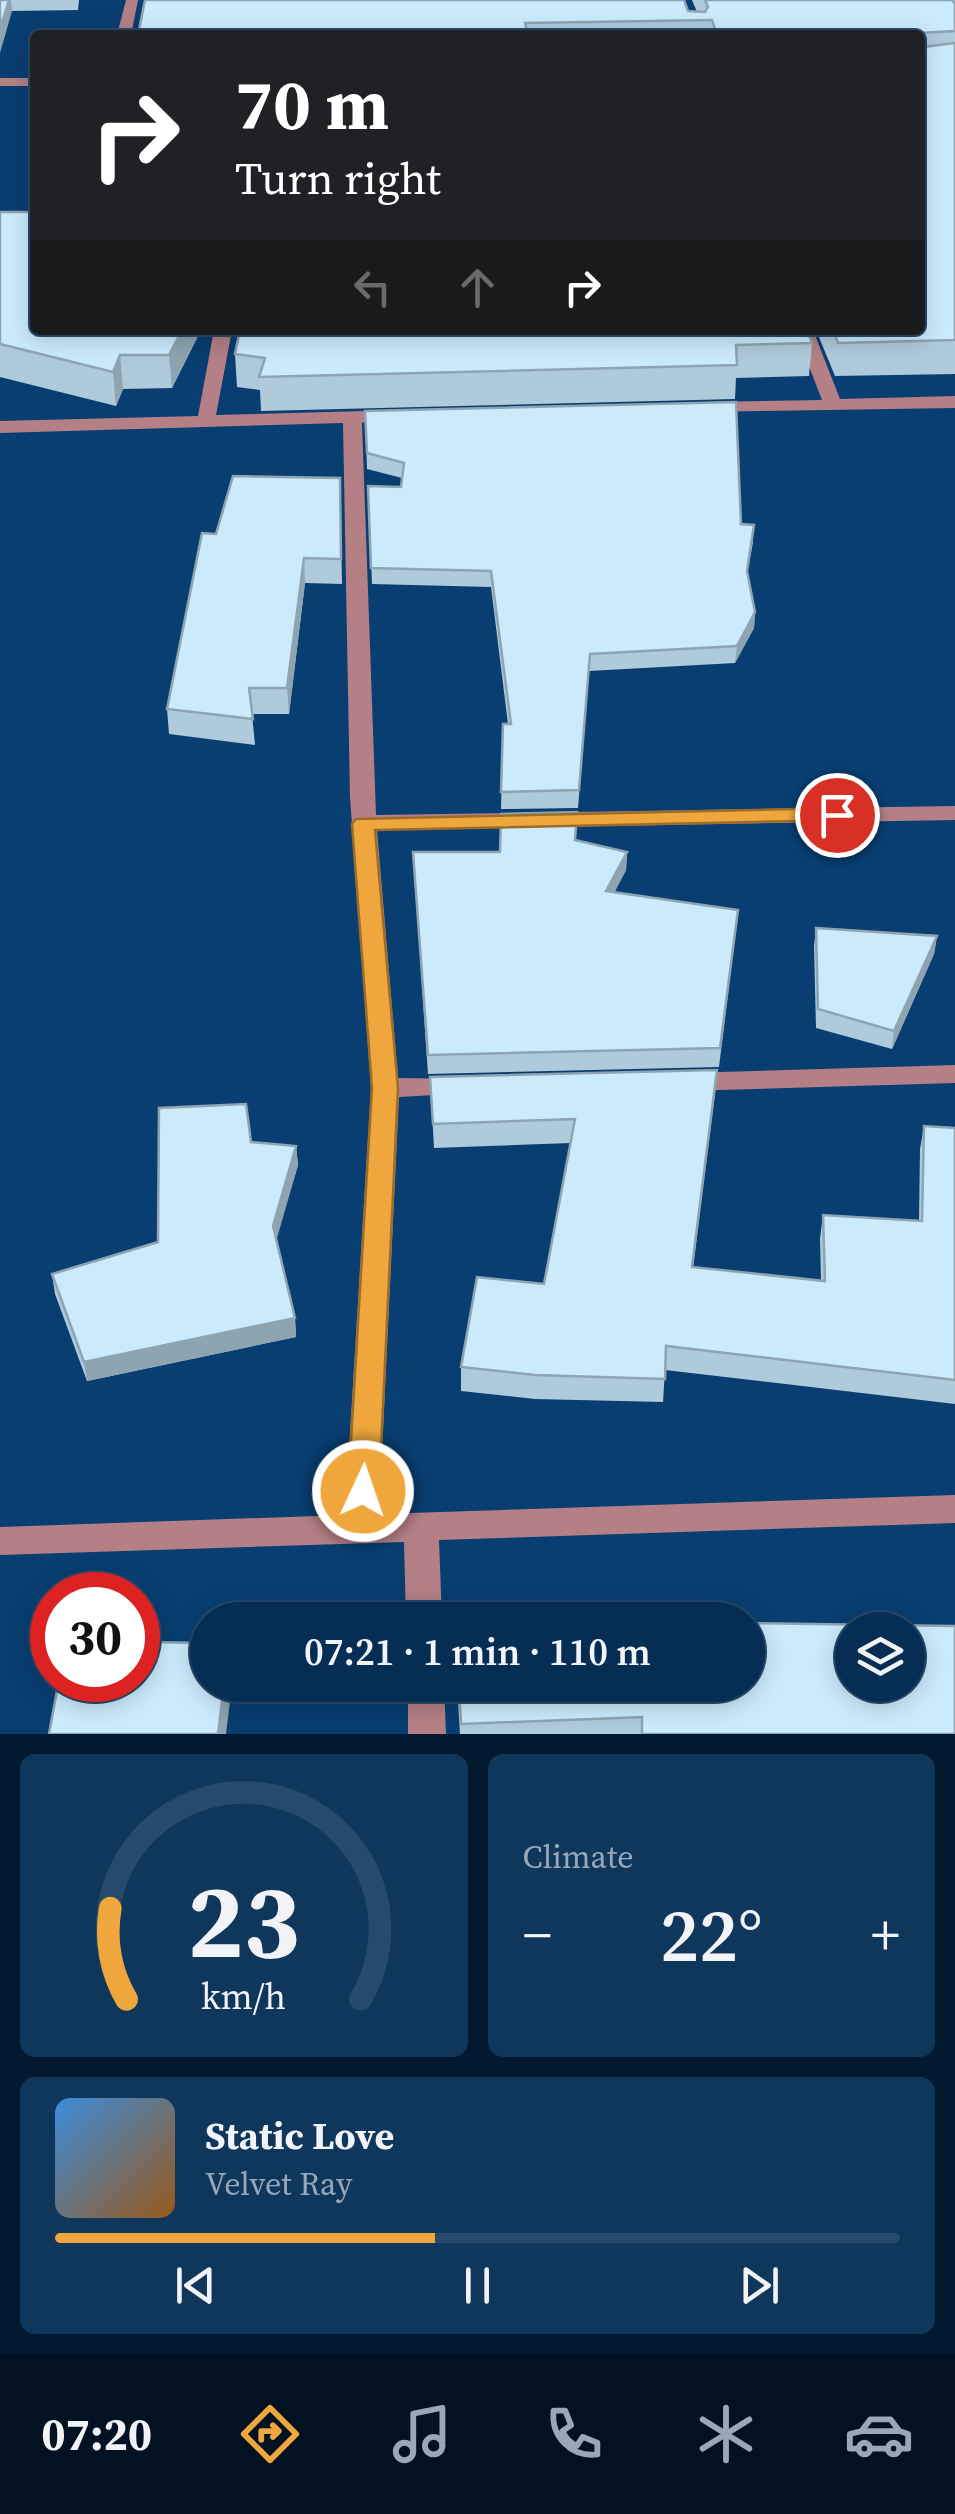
<!DOCTYPE html>
<html lang="en">
<head>
<meta charset="utf-8">
<style>
	body { margin:0; font-family:"Source Serif 4",serif; background:#0f365b; color:#f1f3f6; height:100vh; display:flex; flex-direction:column; font-size:38px; white-space:nowrap }
	* { box-sizing:border-box; margin:0 }
	p { font-size:32px; color:#98a8b9 }
	.icon { flex:none; width:55px; height:55px; fill:none; stroke:currentColor; stroke-width:2; stroke-linecap:round; stroke-linejoin:round }
	.map { position:relative; height:1734px; overflow:hidden }
	.side { display:flex; flex-direction:column; gap:20px; padding:20px; background:#03192f; flex:1 }
	.side>* { flex:none }
	.guide { position:absolute; left:30px; top:30px; width:895px; height:305px; border-radius:10px; box-shadow:0 5px 25px #0003,0 0 0 2px #274a6c; background:#202124; color:#fff; overflow:hidden }
	.fabs { position:absolute; left:835px; top:1612px; display:grid; gap:20px }
	.fabs a { display:grid; place-items:center; width:90px; height:90px; border-radius:50%; background:#062e55; box-shadow:0 5px 25px #0003,0 0 0 2px #274a6c; font-size:50px }
	.speed { position:absolute; left:30px; top:1572px; display:flex; gap:20px; font-size:50px; font-weight:700; text-align:center }
	.speed>* { display:grid; place-content:center; width:130px; height:130px; border-radius:50%; background:#062e55; box-shadow:0 5px 25px #0003,0 0 0 2px #274a6c; line-height:1 }
	.speed .limit { border:15px solid #d22; background:#fff; color:#111 }
	.pin { position:absolute; display:grid; place-items:center; width:85px; height:85px; color:#fff; margin:-42px; border:5px solid #fff; border-radius:50%; box-shadow:0 2px 10px #0007 }
	.me { position:absolute; width:110px; margin:-55px; rotate:3deg; stroke-linejoin:round; filter:drop-shadow(0 0 8px #0008) }
	.turn { display:flex; align-items:center; gap:35px; height:210px; padding:0 40px; font-size:45px }
	.turn .icon { width:130px; height:130px; stroke-width:2.5 }
	.turn b { display:block; font-size:70px; line-height:85px }
	.lanes { display:flex; align-items:center; height:95px; padding:0 40px; background:#0003; justify-content:center; gap:50px; direction:ltr }
	.lanes .off { opacity:.35 }
	.big { font-size:75px; font-weight:600; line-height:1.1 }
	.side .tile { flex:1; display:flex; flex-direction:column; justify-content:center; gap:15px; min-width:0; padding:0 35px; border-radius:15px; background:#0f365b }
	.side .dial { align-items:center; gap:0 }
	.dial svg { height:260px; overflow:visible; fill:none; stroke:#274a6c; stroke-width:7; stroke-linecap:round; text-anchor:middle }
	.dial text { fill:#f1f3f6; stroke:none }
	.song { display:flex; align-items:center; gap:30px }
	.cover { width:120px; height:120px; border-radius:15px; background:linear-gradient(135deg,hsl(210 70% 55%),hsl(30 70% 35%)) }
	.played { height:10px; border-radius:5px; background:linear-gradient(90deg,#efa73d 45%,#274a6c 45%) }
	.keys { display:flex; justify-content:space-around; direction:ltr }
	.heat { display:flex; justify-content:space-between; align-items:center; font-size:55px; direction:ltr }
	.side .tiles { flex:1; display:grid; gap:20px; grid-template-columns:1fr 1fr }
	.tile:last-child { grid-column:span 2 }
	.trip { position:absolute; left:190px; top:1602px; width:575px; height:100px; border-radius:50px; background:#062e55; box-shadow:0 5px 25px #0003,0 0 0 2px #274a6c; font-weight:600; line-height:100px; text-align:center }
	.tab-bar { display:flex; height:160px; justify-content:space-around; align-items:center; background:#021222; color:#98a8b9 }
	.tab-bar .icon { width:70px; height:70px }
	.tab-bar .current { color:#efa73d }
	.tab-bar b { font-size:45px; color:#f1f3f6 }
	.map>svg:first-child { display:block }
	.lines { fill:none; stroke-linecap:round; stroke-linejoin:round }
	.minor { fill:#b48085; fill-rule:evenodd }
	.wall { fill:#afcada }
	.shaded-wall { fill:#8ea4b1 }
	.building { fill:#cbebfd; stroke:#8ea4b1; stroke-width:2.5; fill-rule:evenodd }
	.route { fill:#efa73d; stroke:#9b6d28; stroke-width:2.5 }
</style>
</head>
<body>
<div class="map">
<svg width="955" height="1734" viewBox="0 0 955 1734">
	<rect width="100%" height="100%" fill="#083e71"/>
	<g class="lines">
		<g class="minor">
			<polygon points="126,0 138,0 131,35 117,35"/>
			<rect x="0" y="78" width="35" height="8"/>
			<polygon points="214,330 232,330 216,415 365,411 374,417 362,423 376,815 955,806 955,820 377,830 398,1078 470,1079 474,1086 470,1093 399,1097 379,1514 955,1495 955,1523 439,1540 442,1620 406,1620 404,1542 0,1555 0,1527 345,1515 371,1088 350,797 343,423 0,433 0,421 198,416"/>
			<polygon points="795,330 813,330 840,399 955,396 955,408 698,412 696,408 705,402 822,400"/>
			<polygon points="955,1065 955,1083 685,1091 675,1089 671,1082 675,1075 685,1073"/>
			<polygon points="408,1685 444,1685 446,1734 408,1734"/>
		</g>
	</g>
	<g class="wall">
		<polygon points="0,0 79,0 78,10 12,11"/>
		<polygon points="692,0 955,0 955,374 835,376 816,330 920,330 920,35 138,35 697,12"/>
		<polygon points="0,212 201,330 172,388 123,389 116,406 0,377"/>
		<polygon points="812,343 809,376 736,378 735,399 261,411 260,390 237,387 235,354"/>
		<polygon points="365,411 741,524 753,542 747,575 755,612 754,628 735,663 589,671 578,808 501,809 503,724 508,724 491,587 372,584 368,486 401,487 402,478 367,469"/>
		<polygon points="340,478 342,584 305,583 289,714 252,714 255,745 169,734 167,709"/>
		<polygon points="576,841 627,852 626,870 614,893 736,928 719,1067 428,1074 413,852 500,852"/>
		<polygon points="816,928 937,936 934,954 892,1049 816,1028 814,946"/>
		<polygon points="717,1070 693,1267 821,1281 820,1238 823,1215 919,1221 920,1149 924,1126 955,1128 955,1404 665,1370 663,1402 535,1399 461,1391 461,1367 544,1284 571,1143 434,1148 430,1077"/>
		<polygon points="251,1142 296,1146 298,1165 276,1239 295,1318 296,1337 87,1381 55,1294 52,1274 158,1242"/>
		<polygon points="457,1685 748,1685 955,1734 460,1734"/>
	</g>
	<g class="shaded-wall">
		<polygon points="9,0 11,0 12,11 0,53 0,29"/>
		<polygon points="182,330 201,330 172,388 169,355"/>
		<polygon points="120,355 123,389 116,406 113,372"/>
		<polygon points="304,558 305,583 289,714 287,688"/>
		<polygon points="755,612 754,628 735,663 737,646"/>
		<polygon points="627,852 626,870 605,910 606,891"/>
		<polygon points="937,936 934,954 892,1049 894,1031"/>
		<polygon points="717,1070 715,1093 690,1290 692,1267"/>
		<polygon points="296,1146 298,1165 275,1245 273,1226"/>
		<polygon points="295,1318 296,1337 87,1381 84,1362"/>
		<polygon points="224,1685 232,1685 226,1734 218,1734"/>
	</g>
	<g class="building">
		<polygon points="0,0 9,0 0,29"/>
		<polygon points="145,0 684,0 688,11 705,12 708,7 705,0 952,0 955,4 955,31 920,33 923,47 955,43 955,340 838,343 833,330 920,330 920,35 717,35 712,20 525,23 528,35 138,35"/>
		<polygon points="0,212 35,212 35,330 182,330 169,355 120,355 113,372 0,344"/>
		<polygon points="240,330 807,330 812,343 736,345 737,365 259,377 265,358 235,354"/>
		<polygon points="736,402 741,524 754,525 747,571 755,612 737,646 590,654 579,790 501,792 503,724 511,724 491,571 371,568 368,486 401,487 404,463 367,453 365,411"/>
		<polygon points="233,476 340,478 341,559 304,558 287,688 249,688 253,719 167,709 202,533 216,534"/>
		<polygon points="577,812 575,840 627,852 606,891 738,910 720,1048 428,1055 413,852 500,852 501,814"/>
		<polygon points="816,928 937,936 894,1031 818,1009"/>
		<polygon points="717,1070 692,1267 825,1281 823,1215 922,1221 924,1126 955,1128 955,1380 666,1346 665,1379 535,1375 461,1367 477,1277 544,1284 575,1119 433,1124 430,1077"/>
		<polygon points="246,1104 251,1142 296,1146 273,1226 295,1318 84,1362 52,1274 158,1242 159,1108"/>
		<polygon points="553,1609 554,1620 568,1620 455,1620 455,1613"/>
		<path d="M 748,1623 L 955,1626 L 955,1734 L 642,1734 L 642,1717 L 461,1724 L 459,1685 L 748,1685 ZM 852,1630 L 908,1630 L 908,1685 L 852,1685 Z"/>
		<polygon points="138,1642 208,1643 208,1685 224,1685 218,1734 49,1734 59,1680 138,1680"/>
	</g>
	<polygon class="route" points="837,808 848,815 845,820 375,830 398,1088 379,1491 374,1500 363,1504 352,1500 348,1491 372,1088 352,824 356,819"/>
</svg>
<div class="fabs">
<a><svg class="icon" aria-label="layers" viewBox="0 0 24 24"><path d="M12 4l9 5-9 5-9-5zM3 14l9 5 9-5"/></svg></a>
</div>
<div class="speed"><div class="limit">30</div></div>
<div class="pin" style="left:837px;top:815px;background:#d93025"><svg class="icon" aria-label="arrive" viewBox="0 0 24 24"><path d="M6 21V4h12l-3 4 3 4H6"/></svg></div>
<svg class="me" style="left:363px;top:1491px" viewBox="-20 -20 40 40"><circle r="17" fill="#efa73d" stroke="#fff" stroke-width="3"/><path d="M0-11L8 9 0 5-8 9z" fill="#fff"/></svg>
<div class="trip">07:21 · 1 min · 110 m</div>
<div class="guide">
<div class="turn"><svg class="icon" aria-label="right" viewBox="0 0 24 24"><path d="M7 20v-9h11M14 6l5 5-5 5"/></svg><div><b>70 m</b>Turn right</div></div>
<div class="lanes"><svg class="icon off" aria-label="left" viewBox="0 0 24 24"><path d="M17 20v-9H6M10 6l-5 5 5 5"/></svg><svg class="icon off" aria-label="ahead" viewBox="0 0 24 24"><path d="M12 20V5M6 11l6-6 6 6"/></svg><svg class="icon" aria-label="right" viewBox="0 0 24 24"><path d="M7 20v-9h11M14 6l5 5-5 5"/></svg></div>
</div>
</div>
<section class="side">
<div class="tiles">
<div class="tile dial"><svg viewBox="0 0 100 80">
<path d="M14 69A42 42 0 1 1 86 69"/>
<path d="M14 69A42 42 0 0 1 9 41" stroke="#efa73d"/>
<text x="50" y="56" font-size="32" font-weight="700">23</text>
<text x="50" y="72" font-size="11">km/h</text>
</svg></div>
<div class="tile"><p>Climate</p>
<div class="heat"><a>−</a><b class="big">22°</b><a>+</a></div>
</div>
<div class="tile">
<div class="song"><i class="cover"></i><div><b>Static Love</b><p>Velvet Ray</p></div></div>
<div class="played"></div>
<div class="keys"><svg class="icon" aria-label="previous" viewBox="0 0 24 24"><path d="M18 5L8 12l10 7zM5 5v14"/></svg><svg class="icon" aria-label="pause" viewBox="0 0 24 24"><path d="M8 5v14M16 5v14"/></svg><svg class="icon" aria-label="next" viewBox="0 0 24 24"><path d="M6 5l10 7-10 7zM19 5v14"/></svg></div>
</div>
</div>
</section>
<nav class="tab-bar">
<b>07:20</b>
<svg class="icon current" aria-label="directions" viewBox="0 0 24 24"><path d="M12 3l9 9-9 9-9-9zM9 14v-3h6M13 9l2 2-2 2"/></svg>
<svg class="icon" aria-label="music" viewBox="0 0 24 24"><path d="M9 18V5l10-2v13"/><circle cx="6" cy="18" r="3"/><circle cx="16" cy="16" r="3"/></svg>
<svg class="icon" aria-label="phone" viewBox="0 0 24 24"><path d="M5 4h4l2 5-3 2q2 4 5 5l2-3 5 2v4C11 20 4 13 5 4z"/></svg>
<svg class="icon" aria-label="climate" viewBox="0 0 24 24"><path d="M12 3v18M4 7l16 10M4 17L20 7"/></svg>
<svg class="icon" aria-label="car" viewBox="0 0 24 24"><path d="M5 17H2v-5l4-1 3-4h7l3 4 3 1v5h-3M9 17h6M6 11h13"/><circle cx="7" cy="17" r="2"/><circle cx="17" cy="17" r="2"/></svg>
</nav>
</body>
</html>
